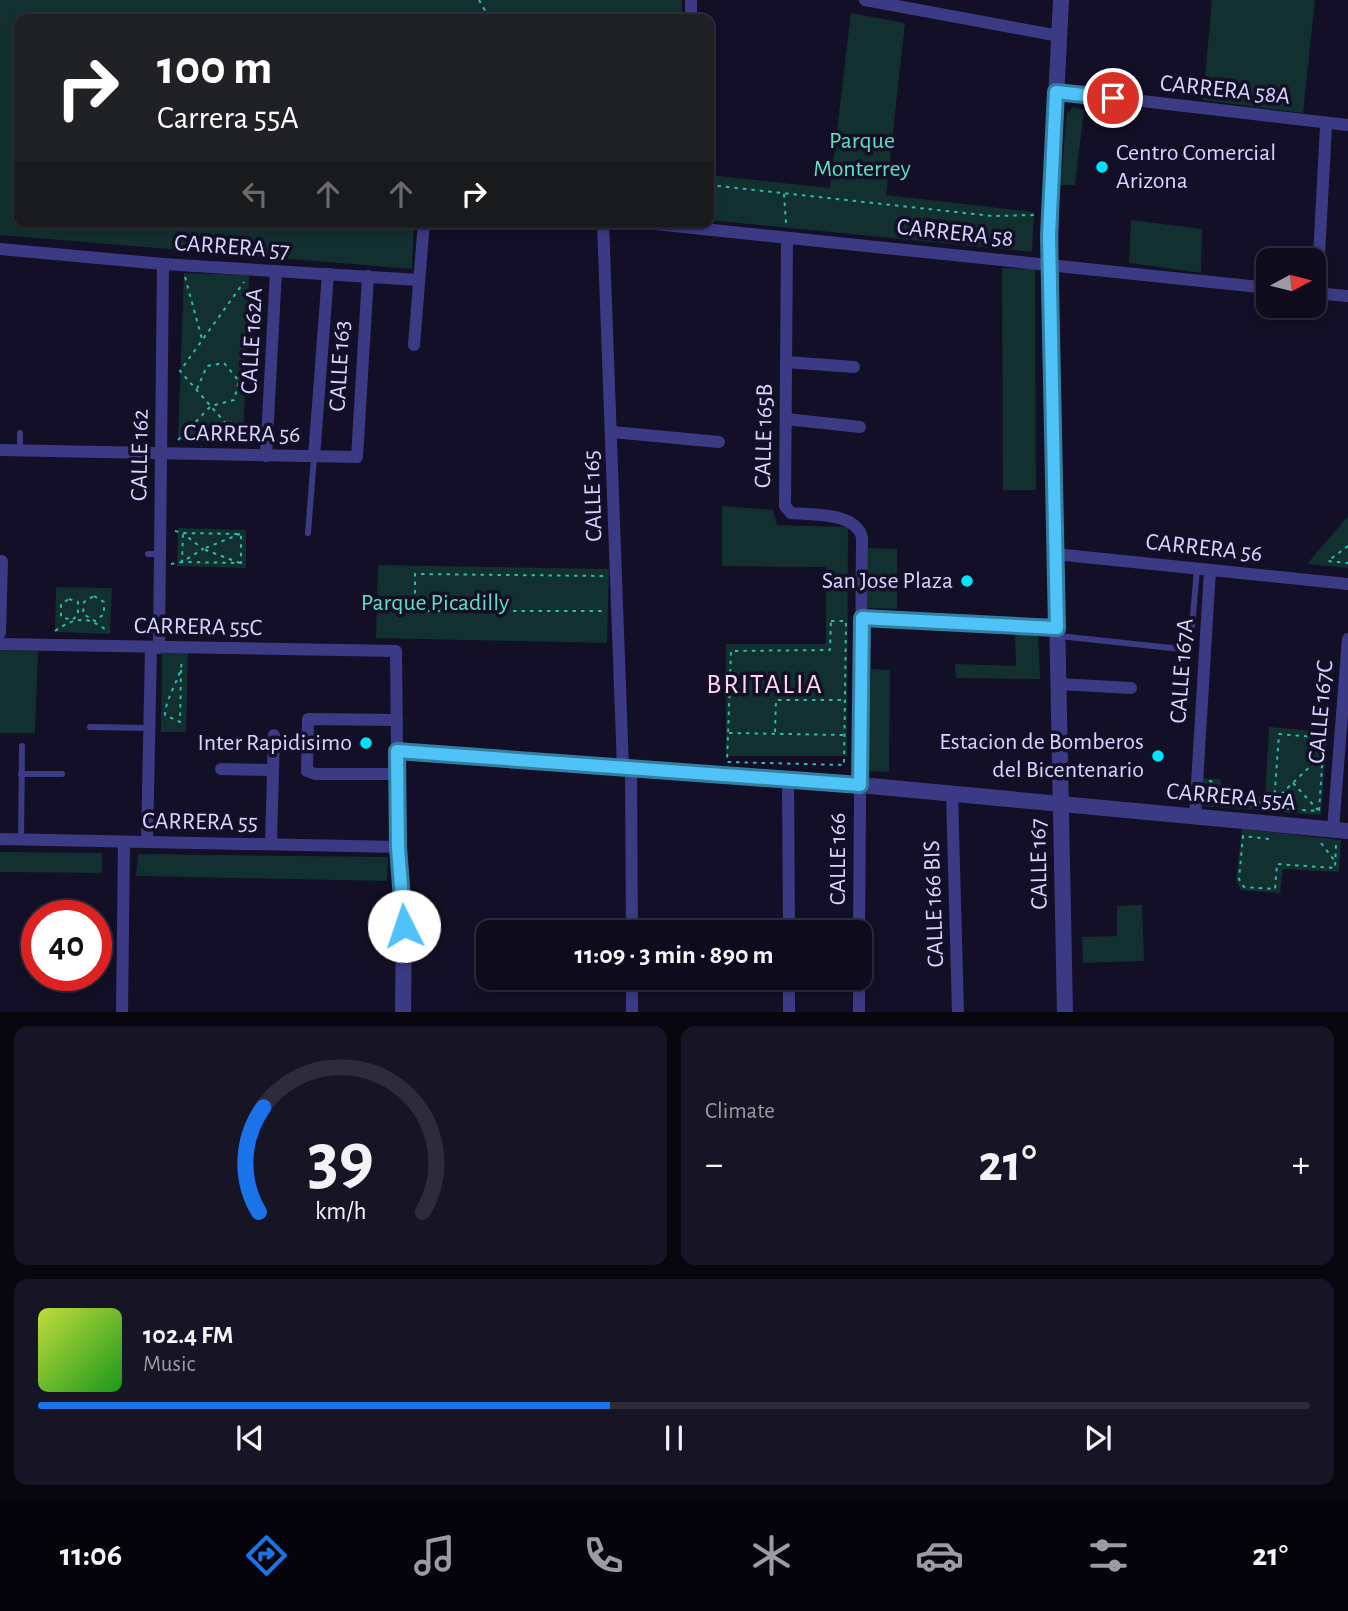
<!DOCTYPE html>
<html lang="en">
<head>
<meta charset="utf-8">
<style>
	body { margin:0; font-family:"Alegreya Sans",sans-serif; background:#171425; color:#f1f3f6; height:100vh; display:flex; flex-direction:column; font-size:26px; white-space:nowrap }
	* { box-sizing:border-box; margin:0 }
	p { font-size:23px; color:#9b9ba3 }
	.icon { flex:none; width:38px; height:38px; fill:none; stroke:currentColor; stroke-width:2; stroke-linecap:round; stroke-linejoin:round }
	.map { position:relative; height:1012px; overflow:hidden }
	.sheet { display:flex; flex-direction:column; gap:14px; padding:14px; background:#08060f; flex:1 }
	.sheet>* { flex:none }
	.banner { position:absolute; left:14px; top:14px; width:700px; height:214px; border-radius:14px; box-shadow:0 4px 10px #0003,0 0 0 2px #2e2b3b; background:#202124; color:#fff; overflow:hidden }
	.needle { width:46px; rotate:83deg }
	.fabs { position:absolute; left:1256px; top:248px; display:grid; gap:14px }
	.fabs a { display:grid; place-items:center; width:70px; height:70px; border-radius:14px; background:#0e0b1c; box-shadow:0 4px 10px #0003,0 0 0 2px #2e2b3b; font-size:35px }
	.speed { position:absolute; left:21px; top:900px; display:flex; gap:14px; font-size:35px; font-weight:700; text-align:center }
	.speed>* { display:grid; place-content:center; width:91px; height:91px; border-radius:50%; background:#0e0b1c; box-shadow:0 4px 10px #0003,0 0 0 2px #2e2b3b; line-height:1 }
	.speed .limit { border:10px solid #d22; background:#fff; color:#111 }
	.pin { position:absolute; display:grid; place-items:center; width:60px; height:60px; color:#fff; margin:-30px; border:4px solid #fff; border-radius:50%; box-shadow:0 2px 7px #0007 }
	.me { position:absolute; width:77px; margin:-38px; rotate:356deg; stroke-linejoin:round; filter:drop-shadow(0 0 5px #0008) }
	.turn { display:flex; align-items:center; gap:24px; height:147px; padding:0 28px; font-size:32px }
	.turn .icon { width:91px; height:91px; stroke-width:2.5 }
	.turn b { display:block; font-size:49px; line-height:60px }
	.lanes { display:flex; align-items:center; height:66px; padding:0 28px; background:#0003; justify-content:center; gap:35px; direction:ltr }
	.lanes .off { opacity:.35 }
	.big { font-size:52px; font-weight:700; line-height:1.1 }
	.sheet .card { flex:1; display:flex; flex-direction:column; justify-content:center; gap:10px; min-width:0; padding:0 24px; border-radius:14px; background:#171425 }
	.sheet .dial { align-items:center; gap:0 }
	.dial svg { height:182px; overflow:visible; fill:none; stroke:#2e2b3b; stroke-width:7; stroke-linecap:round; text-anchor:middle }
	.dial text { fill:#f1f3f6; stroke:none }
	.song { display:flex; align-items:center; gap:21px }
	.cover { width:84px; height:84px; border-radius:10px; background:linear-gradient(135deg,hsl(70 70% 55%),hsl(120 70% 35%)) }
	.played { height:7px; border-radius:4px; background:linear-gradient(90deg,#1a73e8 45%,#2e2b3b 45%) }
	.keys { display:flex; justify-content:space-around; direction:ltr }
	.heat { display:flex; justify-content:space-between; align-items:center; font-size:38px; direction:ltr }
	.sheet .tiles { flex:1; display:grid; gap:14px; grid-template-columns:1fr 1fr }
	.card:last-child { grid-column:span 2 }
	.trip { position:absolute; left:476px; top:920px; width:396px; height:70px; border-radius:14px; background:#0e0b1c; box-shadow:0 4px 10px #0003,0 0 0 2px #2e2b3b; font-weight:700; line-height:70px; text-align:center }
	.menu { display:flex; height:112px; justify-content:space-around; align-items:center; background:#06040b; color:#9b9ba3 }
	.menu .icon { width:49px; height:49px }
	.menu .current { color:#1a73e8 }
	.menu b { font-size:32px; color:#f1f3f6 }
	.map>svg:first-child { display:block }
	.green { fill:#12302f }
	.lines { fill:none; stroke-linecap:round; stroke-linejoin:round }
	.path { stroke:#2fb8b0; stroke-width:2; stroke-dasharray:3.5 5; stroke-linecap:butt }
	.service { stroke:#3d3a85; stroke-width:6 }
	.minor { stroke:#3d3a85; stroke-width:12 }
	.tertiary { stroke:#3d3a85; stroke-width:16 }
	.route-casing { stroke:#337fa1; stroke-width:18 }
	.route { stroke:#4fc3f7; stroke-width:12 }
	.poi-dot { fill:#00e5ff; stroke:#130f26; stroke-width:2.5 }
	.labels { text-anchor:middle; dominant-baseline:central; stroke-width:7; stroke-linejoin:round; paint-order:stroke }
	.street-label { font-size:24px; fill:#d9d4ff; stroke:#130f26 }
	.park-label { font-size:24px; fill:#5fe0c0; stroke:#130f26 }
	.poi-label { font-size:24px; fill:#d9d4ff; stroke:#130f26; text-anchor:end }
	.quarter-label { font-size:28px; letter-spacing:2px; fill:#ffd6f0; stroke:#130f26 }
</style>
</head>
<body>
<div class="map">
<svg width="1348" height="1013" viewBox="0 0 1348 1013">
	<rect width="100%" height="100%" fill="#130f26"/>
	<g class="green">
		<polygon points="0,0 682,0 682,19 19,19 19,222 414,222 412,269 0,235"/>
		<polygon points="1212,0 1315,0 1303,113 1203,100"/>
		<polygon points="851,13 905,23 886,195 1034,212 1032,252 709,220 709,175 830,188"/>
		<polygon points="1073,107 1084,110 1075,185 1060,185 1067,114"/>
		<polygon points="1131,220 1202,229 1201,273 1129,263"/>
		<polygon points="1002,268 1035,269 1036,490 1003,490"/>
		<polygon points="184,273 249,275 243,443 178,440"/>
		<polygon points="722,506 773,510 777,525 848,527 847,756 726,756 726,644 826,644 826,567 722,566"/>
		<polygon points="1348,516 1348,568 1307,564"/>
		<polygon points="178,528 246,530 246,568 177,566"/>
		<polygon points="868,548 897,549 897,609 868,608"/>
		<polygon points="378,565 609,569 607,643 376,638"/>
		<polygon points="56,587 112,588 110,634 55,632"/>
		<polygon points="1015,633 1038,634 1040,679 956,678 955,664 1016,666"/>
		<polygon points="0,650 38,651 35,733 0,733"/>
		<polygon points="162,652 188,653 186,732 161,732"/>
		<polygon points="871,669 890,670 889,772 868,771"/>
		<polygon points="1269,727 1327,732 1321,815 1201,806 1202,778 1221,779 1220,795 1265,797"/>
		<polygon points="1242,829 1341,840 1339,872 1283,869 1280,893 1241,890 1236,880"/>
		<polygon points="0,852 102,853 102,873 0,872"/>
		<polygon points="138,854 388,857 387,881 136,876"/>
		<polygon points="1142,905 1144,961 1083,963 1082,937 1117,936 1117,906"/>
	</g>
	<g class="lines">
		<g class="path">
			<polyline points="479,0 490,19"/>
			<polyline points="709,185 992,216 1036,215"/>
			<polyline points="784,194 786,223"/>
			<polyline points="185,277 202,339"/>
			<polyline points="178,440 211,406 234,400 239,381 224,363 207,366 197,389"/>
			<polyline points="243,443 180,371 244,282"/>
			<polyline points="175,531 183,533 241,534 241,563 182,562 183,533"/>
			<polyline points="1348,546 1328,561 1348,563"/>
			<polyline points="240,563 203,549 240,534"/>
			<polyline points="171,564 182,562 203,549 184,534"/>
			<polyline points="603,576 415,574 415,611 603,611"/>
			<polygon points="94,596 104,602 104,614 95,621 83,614 84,602"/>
			<polygon points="69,599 78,602 78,615 72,620 61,617 61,604"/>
			<polygon points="831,621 846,621 844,765 727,762 731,651 830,650"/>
			<path d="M 55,631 C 77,616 88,616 109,632"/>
			<path d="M 181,670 L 180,722 L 165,715 C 166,695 181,680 182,660"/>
			<polyline points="775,732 776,700 843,700"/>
			<polyline points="729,733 843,735"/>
			<polyline points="1209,781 1215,782 1214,800 1274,803 1279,734 1327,738"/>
			<polyline points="1293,783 1318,810"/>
			<polyline points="1275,800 1322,755"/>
			<polyline points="1243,806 1319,811 1324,737"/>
			<polyline points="1269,839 1243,836 1239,879 1244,887 1275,889 1277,864 1335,868 1336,845"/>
			<polyline points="1321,843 1334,860"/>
		</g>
		<g class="service">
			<polyline points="20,450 20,433"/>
			<polyline points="308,533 314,457"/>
			<polyline points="148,554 160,554"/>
			<polyline points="1059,636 1190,650 1197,569"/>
			<polyline points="90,727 150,728"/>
			<polyline points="21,774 62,774"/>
			<polyline points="21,840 22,746"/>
		</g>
		<g class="minor">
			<polyline points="865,0 1059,36"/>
			<polyline points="691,19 691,0"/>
			<polyline points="1056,91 1348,125"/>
			<polyline points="603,222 623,769"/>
			<polyline points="636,222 1269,288"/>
			<path d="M 787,238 L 785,506 L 791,513 C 813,515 855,512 862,537 L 859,933"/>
			<polyline points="0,249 163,264 419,280"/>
			<polyline points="1314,293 1348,296"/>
			<polyline points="1317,293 1326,126"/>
			<polyline points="414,345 424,222"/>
			<polyline points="786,362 854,367"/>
			<polyline points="786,419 860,427"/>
			<polyline points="612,432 719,442"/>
			<polyline points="0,450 357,457 368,276"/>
			<polyline points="266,456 276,271"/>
			<polyline points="314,457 328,274"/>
			<polyline points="1055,554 1348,584"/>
			<polyline points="862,618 1057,628"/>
			<polyline points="0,633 2,561"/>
			<polyline points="0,644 396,651 397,751"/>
			<polyline points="159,648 163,264"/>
			<polyline points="1058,684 1131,688"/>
			<polyline points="397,720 308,719 307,771 315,774 398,774"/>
			<polyline points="221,769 273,770"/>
			<polyline points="631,769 632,933"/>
			<polyline points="788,780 789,933"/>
			<polyline points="952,793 958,1013"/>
			<polyline points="1195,816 1210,570"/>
			<polyline points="1333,829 1348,639"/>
			<polyline points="0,839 399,847"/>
			<polyline points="147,842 151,647"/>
			<polyline points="271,844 274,735"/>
			<polyline points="632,978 632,1013"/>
			<polyline points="789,978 789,1013"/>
			<polyline points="122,1013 124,842"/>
			<polyline points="859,1013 859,978"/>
		</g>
		<g class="tertiary">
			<polyline points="1061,0 1051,199 1050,264 1065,1013"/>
			<polyline points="403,1013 404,926 399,847 397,751 860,785 1348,831"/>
		</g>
	</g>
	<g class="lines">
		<defs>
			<polyline id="route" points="404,926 398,847 397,751 860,785 862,618 1057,628 1049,235 1056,92 1113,98"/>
		</defs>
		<use href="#route" class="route-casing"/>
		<use href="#route" class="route"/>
	</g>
	<g class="poi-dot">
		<circle cx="1102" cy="167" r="7"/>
		<circle cx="967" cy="581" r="7"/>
		<circle cx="366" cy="743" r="7"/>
		<circle cx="1158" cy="756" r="7"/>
	</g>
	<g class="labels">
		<g class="street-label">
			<text transform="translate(1225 90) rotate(6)">CARRERA 58A</text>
			<text transform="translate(955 233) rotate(6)">CARRERA 58</text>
			<text transform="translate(232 247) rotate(4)">CARRERA 57</text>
			<text transform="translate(252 341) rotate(-87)">CALLE 162A</text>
			<text transform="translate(340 366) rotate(-87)">CALLE 163</text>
			<text transform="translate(242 434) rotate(1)">CARRERA 56</text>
			<text transform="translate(764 436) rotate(-89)">CALLE 165B</text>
			<text transform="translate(140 455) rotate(-89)">CALLE 162</text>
			<text transform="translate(593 496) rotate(-92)">CALLE 165</text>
			<text transform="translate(1204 548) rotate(6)">CARRERA 56</text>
			<text transform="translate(198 627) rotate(1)">CARRERA 55C</text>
			<text transform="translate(1182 671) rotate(-86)">CALLE 167A</text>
			<text transform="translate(1321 712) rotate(-85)">CALLE 167C</text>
			<text transform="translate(1231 797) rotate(5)">CARRERA 55A</text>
			<text transform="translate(200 822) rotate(1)">CARRERA 55</text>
			<text transform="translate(838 859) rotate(-90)">CALLE 166</text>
			<text transform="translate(1039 864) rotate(-91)">CALLE 167</text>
			<text transform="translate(934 904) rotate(-92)">CALLE 166 BIS</text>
		</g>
		<g class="park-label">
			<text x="862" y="141">Parque<tspan x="862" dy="28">Monterrey</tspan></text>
			<text x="435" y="603">Parque Picadilly</text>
		</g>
		<g class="poi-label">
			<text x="1116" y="153" text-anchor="start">Centro Comercial<tspan x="1116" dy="28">Arizona</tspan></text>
			<text x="953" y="581">San Jose Plaza</text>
			<text x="1144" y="742">Estacion de Bomberos<tspan x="1144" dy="28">del Bicentenario</tspan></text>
			<text x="352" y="743">Inter Rapidisimo</text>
		</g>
		<g class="quarter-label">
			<text x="765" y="685">BRITALIA</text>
		</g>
	</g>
</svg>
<div class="fabs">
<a><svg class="needle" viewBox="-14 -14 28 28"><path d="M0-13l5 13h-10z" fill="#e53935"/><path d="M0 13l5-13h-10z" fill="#9b9ba3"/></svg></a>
</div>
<div class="speed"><div class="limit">40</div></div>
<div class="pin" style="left:1113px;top:98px;background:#d93025"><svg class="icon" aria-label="arrive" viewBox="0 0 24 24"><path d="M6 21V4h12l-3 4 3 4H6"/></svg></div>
<svg class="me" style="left:404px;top:926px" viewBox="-20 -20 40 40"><circle r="19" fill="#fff"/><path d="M0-13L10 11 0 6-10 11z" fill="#4fc3f7"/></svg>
<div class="trip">11:09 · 3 min · 890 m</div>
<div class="banner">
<div class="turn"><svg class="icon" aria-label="right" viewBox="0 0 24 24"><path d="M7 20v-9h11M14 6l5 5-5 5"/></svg><div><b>100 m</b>Carrera 55A</div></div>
<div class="lanes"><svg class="icon off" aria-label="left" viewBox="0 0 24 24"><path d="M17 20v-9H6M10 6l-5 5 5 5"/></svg><svg class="icon off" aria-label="ahead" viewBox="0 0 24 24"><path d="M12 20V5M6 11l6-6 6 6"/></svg><svg class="icon off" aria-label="ahead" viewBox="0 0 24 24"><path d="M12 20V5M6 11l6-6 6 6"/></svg><svg class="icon" aria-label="right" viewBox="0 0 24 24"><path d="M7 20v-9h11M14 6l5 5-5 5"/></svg></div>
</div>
</div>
<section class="sheet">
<div class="tiles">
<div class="card dial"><svg viewBox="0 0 100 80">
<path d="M14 69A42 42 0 1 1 86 69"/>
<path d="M14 69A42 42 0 0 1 16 23" stroke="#1a73e8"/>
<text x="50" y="56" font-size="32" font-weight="700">39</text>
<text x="50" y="72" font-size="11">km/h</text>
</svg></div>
<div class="card"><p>Climate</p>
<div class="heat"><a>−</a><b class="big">21°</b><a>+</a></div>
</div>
<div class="card">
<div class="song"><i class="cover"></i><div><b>102.4 FM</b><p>Music</p></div></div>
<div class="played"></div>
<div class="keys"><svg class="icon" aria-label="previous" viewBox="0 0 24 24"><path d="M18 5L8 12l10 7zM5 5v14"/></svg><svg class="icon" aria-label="pause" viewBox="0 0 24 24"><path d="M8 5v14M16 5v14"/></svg><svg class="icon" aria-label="next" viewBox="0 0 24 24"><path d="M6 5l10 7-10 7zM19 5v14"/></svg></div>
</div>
</div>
</section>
<nav class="menu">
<b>11:06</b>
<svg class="icon current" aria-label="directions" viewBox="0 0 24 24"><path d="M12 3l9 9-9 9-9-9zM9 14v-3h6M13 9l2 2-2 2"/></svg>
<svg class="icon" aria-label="music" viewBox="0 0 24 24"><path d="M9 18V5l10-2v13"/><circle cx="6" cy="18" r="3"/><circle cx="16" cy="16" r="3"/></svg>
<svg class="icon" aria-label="phone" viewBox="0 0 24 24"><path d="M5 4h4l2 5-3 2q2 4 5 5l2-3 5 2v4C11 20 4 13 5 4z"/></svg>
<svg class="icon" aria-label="climate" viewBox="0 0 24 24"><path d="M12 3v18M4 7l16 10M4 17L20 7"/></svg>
<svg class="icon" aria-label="car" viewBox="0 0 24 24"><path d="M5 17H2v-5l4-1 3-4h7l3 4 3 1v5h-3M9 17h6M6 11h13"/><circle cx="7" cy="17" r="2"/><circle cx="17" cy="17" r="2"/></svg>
<svg class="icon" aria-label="filters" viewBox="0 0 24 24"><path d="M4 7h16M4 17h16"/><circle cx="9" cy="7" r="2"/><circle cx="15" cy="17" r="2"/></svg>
<b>21°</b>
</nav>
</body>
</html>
